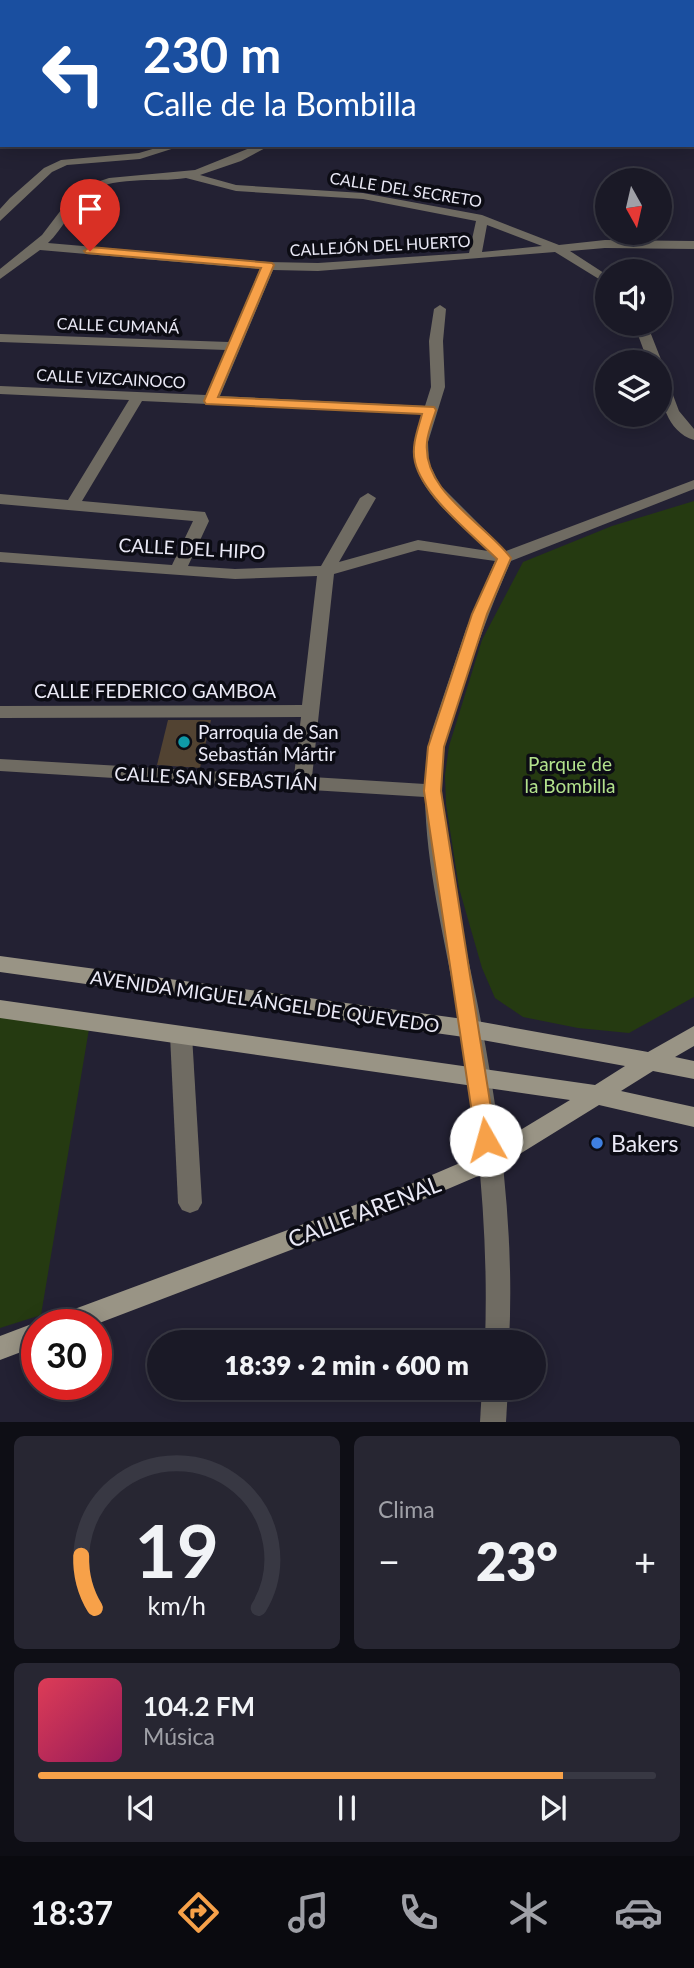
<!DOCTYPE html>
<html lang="es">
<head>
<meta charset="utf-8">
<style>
	body { margin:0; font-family:Lato,sans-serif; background:#272632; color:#f1f3f6; height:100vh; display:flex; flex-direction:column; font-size:26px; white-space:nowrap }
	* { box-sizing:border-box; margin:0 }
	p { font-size:23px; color:#9fa0a7 }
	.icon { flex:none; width:38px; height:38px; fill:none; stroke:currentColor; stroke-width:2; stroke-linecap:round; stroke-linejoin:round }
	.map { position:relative; height:1422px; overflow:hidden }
	.side { display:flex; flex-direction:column; gap:14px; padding:14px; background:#0e0e15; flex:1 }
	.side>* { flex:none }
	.banner { position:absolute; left:0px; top:0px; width:695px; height:147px; box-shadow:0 4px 18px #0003,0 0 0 2px #383843; background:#1a4fa0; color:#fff; overflow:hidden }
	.needle { width:46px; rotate:172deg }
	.buttons { position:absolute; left:595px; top:168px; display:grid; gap:14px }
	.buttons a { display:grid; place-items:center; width:77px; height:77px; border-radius:50%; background:#1a1926; box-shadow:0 4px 18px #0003,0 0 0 2px #383843; font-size:35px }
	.speed { position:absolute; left:21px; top:1309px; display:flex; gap:14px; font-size:35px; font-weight:700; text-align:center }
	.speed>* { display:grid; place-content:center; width:91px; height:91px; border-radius:50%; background:#1a1926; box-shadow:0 4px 18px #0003,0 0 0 2px #383843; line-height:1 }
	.speed .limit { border:10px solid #d22; background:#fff; color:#111 }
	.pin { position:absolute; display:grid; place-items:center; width:60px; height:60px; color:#fff; margin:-72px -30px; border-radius:50% 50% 50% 0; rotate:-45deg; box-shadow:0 0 7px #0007 }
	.pin .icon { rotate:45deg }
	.me { position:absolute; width:77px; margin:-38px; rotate:353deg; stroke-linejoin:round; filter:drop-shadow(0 0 5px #0008) }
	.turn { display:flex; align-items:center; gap:24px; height:147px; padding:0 28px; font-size:32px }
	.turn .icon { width:91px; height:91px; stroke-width:2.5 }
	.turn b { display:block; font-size:49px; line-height:60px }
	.big { font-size:52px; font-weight:800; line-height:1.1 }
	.side .card { flex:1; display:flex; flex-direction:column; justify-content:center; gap:10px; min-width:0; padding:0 24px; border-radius:10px; background:#272632 }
	.side .dial { align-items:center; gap:0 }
	.dial svg { height:182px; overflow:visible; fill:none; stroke:#383843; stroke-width:7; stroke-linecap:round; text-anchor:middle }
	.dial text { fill:#f1f3f6; stroke:none }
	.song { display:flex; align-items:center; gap:21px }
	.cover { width:84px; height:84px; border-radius:10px; background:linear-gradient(135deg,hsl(350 70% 55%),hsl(330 70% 35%)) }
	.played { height:7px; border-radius:4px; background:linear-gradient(90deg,#f7a149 85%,#383843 85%) }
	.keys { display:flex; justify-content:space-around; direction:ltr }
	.heat { display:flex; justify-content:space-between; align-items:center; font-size:38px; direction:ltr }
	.side .tiles { flex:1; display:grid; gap:14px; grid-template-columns:1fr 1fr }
	.card:last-child { grid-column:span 2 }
	.trip { position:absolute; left:147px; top:1330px; width:399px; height:70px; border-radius:35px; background:#1a1926; box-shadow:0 4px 18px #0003,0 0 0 2px #383843; font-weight:800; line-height:70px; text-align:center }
	.tab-bar { display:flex; height:112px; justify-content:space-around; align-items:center; background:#0a0a0f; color:#9fa0a7 }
	.tab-bar .icon { width:49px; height:49px }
	.tab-bar .on { color:#f7a149 }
	.tab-bar b { font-size:32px; color:#f1f3f6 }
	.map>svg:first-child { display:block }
	.green { fill:#253a11 }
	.building { fill:#524332 }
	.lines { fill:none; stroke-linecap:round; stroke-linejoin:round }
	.street { fill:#6f6b62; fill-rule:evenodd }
	.secondary { fill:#999485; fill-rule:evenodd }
	.route { fill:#f7a149; stroke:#a1692f; stroke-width:2 }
	.culture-dot { fill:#0f9aa8; stroke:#0c0c14; stroke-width:2.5 }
	.shop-dot { fill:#3f7fe0; stroke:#0c0c14; stroke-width:2.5 }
	.labels { text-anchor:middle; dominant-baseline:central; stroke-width:7; stroke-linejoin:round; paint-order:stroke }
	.far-street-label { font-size:16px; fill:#eae9f6; stroke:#0c0c14 }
	.street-label { font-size:19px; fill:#eae9f6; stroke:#0c0c14 }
	.poi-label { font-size:19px; fill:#eae9f6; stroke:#0c0c14; text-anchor:start }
	.park-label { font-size:19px; fill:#b2e18c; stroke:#0c0c14 }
	.near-poi-label { font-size:23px; fill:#eae9f6; stroke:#0c0c14; text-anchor:start }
	.near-street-label { font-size:23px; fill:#eae9f6; stroke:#0c0c14 }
</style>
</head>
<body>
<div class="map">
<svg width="694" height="1422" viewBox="0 0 694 1422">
	<rect width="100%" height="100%" fill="#232133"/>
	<g class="green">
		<polygon points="694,501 694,997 629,1033 578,1028 523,1017 495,998 482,968 459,888 446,804 445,775 449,746 482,640 523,562 612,526"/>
		<polygon points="0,1017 89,1029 41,1315 0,1328"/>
	</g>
	<polygon class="building" points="168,720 211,720 200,768 157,765"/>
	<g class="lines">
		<g class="street">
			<rect x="95" y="0" width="10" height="2"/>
			<rect x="151" y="0" width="10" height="2"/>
			<polygon points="494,0 507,0 509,2 496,2"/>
			<polygon points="515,0 526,0 513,2"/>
			<polygon points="576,0 586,0 575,2"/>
			<polygon points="623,0 647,0 649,2 625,2"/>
			<polygon points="693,1 694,1 694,7 691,2"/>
			<rect x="693" y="13" width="1" height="6"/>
			<polygon points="0,82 2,82 0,89"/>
			<polygon points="0,96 2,96 0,103"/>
			<rect x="693" y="102" width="1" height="8"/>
			<rect x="0" y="133" width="2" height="6"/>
			<rect x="693" y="135" width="1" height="7"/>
			<polygon points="166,145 184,145 140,159 67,165 52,172 0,221 0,209 10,198 44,168 61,160 139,153"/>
			<path d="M 257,145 L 271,145 L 241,161 L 200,175 L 236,185 L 363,193 L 482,215 L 559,245 L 605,240 L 694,241 L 694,249 L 605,248 L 570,251 L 607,275 L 607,284 L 555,252 L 318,271 L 273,270 L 220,396 L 425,406 L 431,387 L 429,341 L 434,309 L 440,305 L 446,309 L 443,341 L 445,387 L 428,442 L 429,463 L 440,485 L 506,551 L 694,480 L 694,489 L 511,561 C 491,606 474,653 459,700 C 455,715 448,730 445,745 C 433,830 461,919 477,1001 C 499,1113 515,1228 509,1342 L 485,1342 C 489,1228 477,1115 456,1003 C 444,935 426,866 425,797 L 0,771 L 0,759 L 294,776 L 301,717 L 0,718 L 0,706 L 302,705 L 317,576 L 235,579 L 0,562 L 0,552 L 172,565 L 193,521 L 0,504 L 0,494 L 68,500 L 129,400 L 0,394 L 0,386 L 206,395 L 226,350 L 0,342 L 0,334 L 229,342 L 260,269 L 40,250 L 0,279 L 0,269 L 42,235 L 74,193 L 82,187 L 109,178 L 195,170 ZM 186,178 L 236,191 L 363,199 L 476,221 L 469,253 L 318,263 L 268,262 L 48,243 C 63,229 72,207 85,196 C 109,174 156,183 186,178 ZM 487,225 L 542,246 L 482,252 ZM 142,401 L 423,414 C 418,430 411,445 415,462 C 421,495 465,528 488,551 L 418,540 L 339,562 L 376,498 L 368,493 L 360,498 L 321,566 L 235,569 L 188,566 L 209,521 L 205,512 L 82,501 ZM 418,550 L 495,561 L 466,629 L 430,736 L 425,784 L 312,777 L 334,574 Z"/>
			<polygon points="634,324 647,324 662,362 660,365 660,362 648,362"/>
			<path d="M 660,375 L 667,379 L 679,411 L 694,429 L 694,440 C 667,432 659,399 660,375 Z"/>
			<polygon points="181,1026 188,1029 192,1035 202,1203 198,1210 190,1213 182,1210 178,1203 170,1035 174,1029"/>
			<polygon points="482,1388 508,1388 506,1422 480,1422"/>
		</g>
		<g class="secondary">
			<polygon points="0,956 471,1020 648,1052 694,1026 694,1046 675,1057 694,1061 694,1079 653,1071 621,1091 694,1107 694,1127 599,1105 497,1168 422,1200 94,1325 50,1325 53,1317 406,1186 481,1154 570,1100 0,1018 0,1000 595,1085 625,1066 471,1038 0,972"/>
			<polygon points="37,1322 43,1325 37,1325 37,1346 0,1360 0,1336"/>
		</g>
	</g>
	<path class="route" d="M 90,247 L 272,263 L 274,265 L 218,397 L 434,407 L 436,410 C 433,420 428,431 427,442 C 422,492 485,523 511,558 L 487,614 L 444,747 L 441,791 L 496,1140 L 493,1147 L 486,1149 L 479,1147 L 476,1140 L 424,791 L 428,747 L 472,614 L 497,559 C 472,534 423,496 415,462 C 411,446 418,429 422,414 L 206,404 L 204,401 L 261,268 L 86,253 L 84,251 Z"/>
	<circle class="culture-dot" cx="184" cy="742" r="7"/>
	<circle class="shop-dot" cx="597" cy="1143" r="7"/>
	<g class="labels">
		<g class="far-street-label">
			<text transform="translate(406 189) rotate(9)">CALLE DEL SECRETO</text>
			<text transform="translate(380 245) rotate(-3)">CALLEJÓN DEL HUERTO</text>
			<text transform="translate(118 325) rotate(2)">CALLE CUMANÁ</text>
			<text transform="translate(111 378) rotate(3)">CALLE VIZCAINOCO</text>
		</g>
		<g class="street-label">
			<text transform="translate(192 548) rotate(3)">CALLE DEL HIPO</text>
			<text x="155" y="690">CALLE FEDERICO GAMBOA</text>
			<text transform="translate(216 778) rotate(3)">CALLE SAN SEBASTIÁN</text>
			<text transform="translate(265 1001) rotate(8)">AVENIDA MIGUEL ÁNGEL DE QUEVEDO</text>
		</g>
		<g class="poi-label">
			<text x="198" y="731">Parroquia de San<tspan x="198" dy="22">Sebastián Mártir</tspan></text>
		</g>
		<g class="park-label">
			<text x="570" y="763">Parque de<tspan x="570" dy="22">la Bombilla</tspan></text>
		</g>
		<g class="near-poi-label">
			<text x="611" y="1143">Bakers</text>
		</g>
		<g class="near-street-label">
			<text transform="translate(364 1211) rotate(-21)">CALLE ARENAL</text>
		</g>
	</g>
</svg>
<div class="buttons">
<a><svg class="needle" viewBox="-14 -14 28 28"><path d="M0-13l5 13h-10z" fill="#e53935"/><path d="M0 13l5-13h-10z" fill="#9fa0a7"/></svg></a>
<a><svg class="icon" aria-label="sound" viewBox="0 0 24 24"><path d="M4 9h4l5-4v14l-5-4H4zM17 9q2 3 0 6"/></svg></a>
<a><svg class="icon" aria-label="layers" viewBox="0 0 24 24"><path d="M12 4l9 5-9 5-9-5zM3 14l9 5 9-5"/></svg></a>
</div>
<div class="speed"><div class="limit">30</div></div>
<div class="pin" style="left:90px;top:251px;background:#d93025"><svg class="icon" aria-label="arrive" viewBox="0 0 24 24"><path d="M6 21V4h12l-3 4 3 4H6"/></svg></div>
<svg class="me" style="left:486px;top:1140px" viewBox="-20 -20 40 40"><circle r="19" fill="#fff"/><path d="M0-13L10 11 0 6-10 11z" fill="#f7a149"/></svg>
<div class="trip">18:39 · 2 min · 600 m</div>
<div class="banner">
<div class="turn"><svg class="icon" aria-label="left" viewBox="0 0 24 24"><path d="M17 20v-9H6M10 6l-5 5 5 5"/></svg><div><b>230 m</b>Calle de la Bombilla</div></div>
</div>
</div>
<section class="side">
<div class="tiles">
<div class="card dial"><svg viewBox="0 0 100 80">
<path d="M14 69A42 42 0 1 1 86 69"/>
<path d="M14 69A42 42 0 0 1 8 46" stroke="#f7a149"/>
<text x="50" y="56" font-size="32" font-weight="700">19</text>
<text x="50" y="72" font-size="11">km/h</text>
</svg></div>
<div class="card"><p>Clima</p>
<div class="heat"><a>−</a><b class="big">23°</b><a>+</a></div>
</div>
<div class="card">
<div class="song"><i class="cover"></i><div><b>104.2 FM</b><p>Música</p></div></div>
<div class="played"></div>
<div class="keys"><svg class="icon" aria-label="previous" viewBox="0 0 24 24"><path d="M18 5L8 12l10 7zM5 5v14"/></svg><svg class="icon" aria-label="pause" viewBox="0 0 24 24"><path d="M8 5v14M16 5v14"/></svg><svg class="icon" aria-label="next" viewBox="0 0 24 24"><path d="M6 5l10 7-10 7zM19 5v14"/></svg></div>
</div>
</div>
</section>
<nav class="tab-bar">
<b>18:37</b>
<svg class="icon on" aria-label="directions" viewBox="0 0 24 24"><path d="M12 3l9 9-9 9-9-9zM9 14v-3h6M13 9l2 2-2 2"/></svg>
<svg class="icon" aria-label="music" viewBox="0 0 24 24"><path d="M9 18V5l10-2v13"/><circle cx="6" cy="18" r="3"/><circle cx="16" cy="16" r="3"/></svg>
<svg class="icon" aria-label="phone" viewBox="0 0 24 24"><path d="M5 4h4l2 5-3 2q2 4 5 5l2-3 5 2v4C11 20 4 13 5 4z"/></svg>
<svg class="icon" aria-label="climate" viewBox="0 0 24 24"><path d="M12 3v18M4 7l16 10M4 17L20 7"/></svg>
<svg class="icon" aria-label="car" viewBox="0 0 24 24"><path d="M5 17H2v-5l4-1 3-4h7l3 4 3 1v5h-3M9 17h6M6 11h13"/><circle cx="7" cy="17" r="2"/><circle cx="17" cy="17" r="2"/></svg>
</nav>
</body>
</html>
